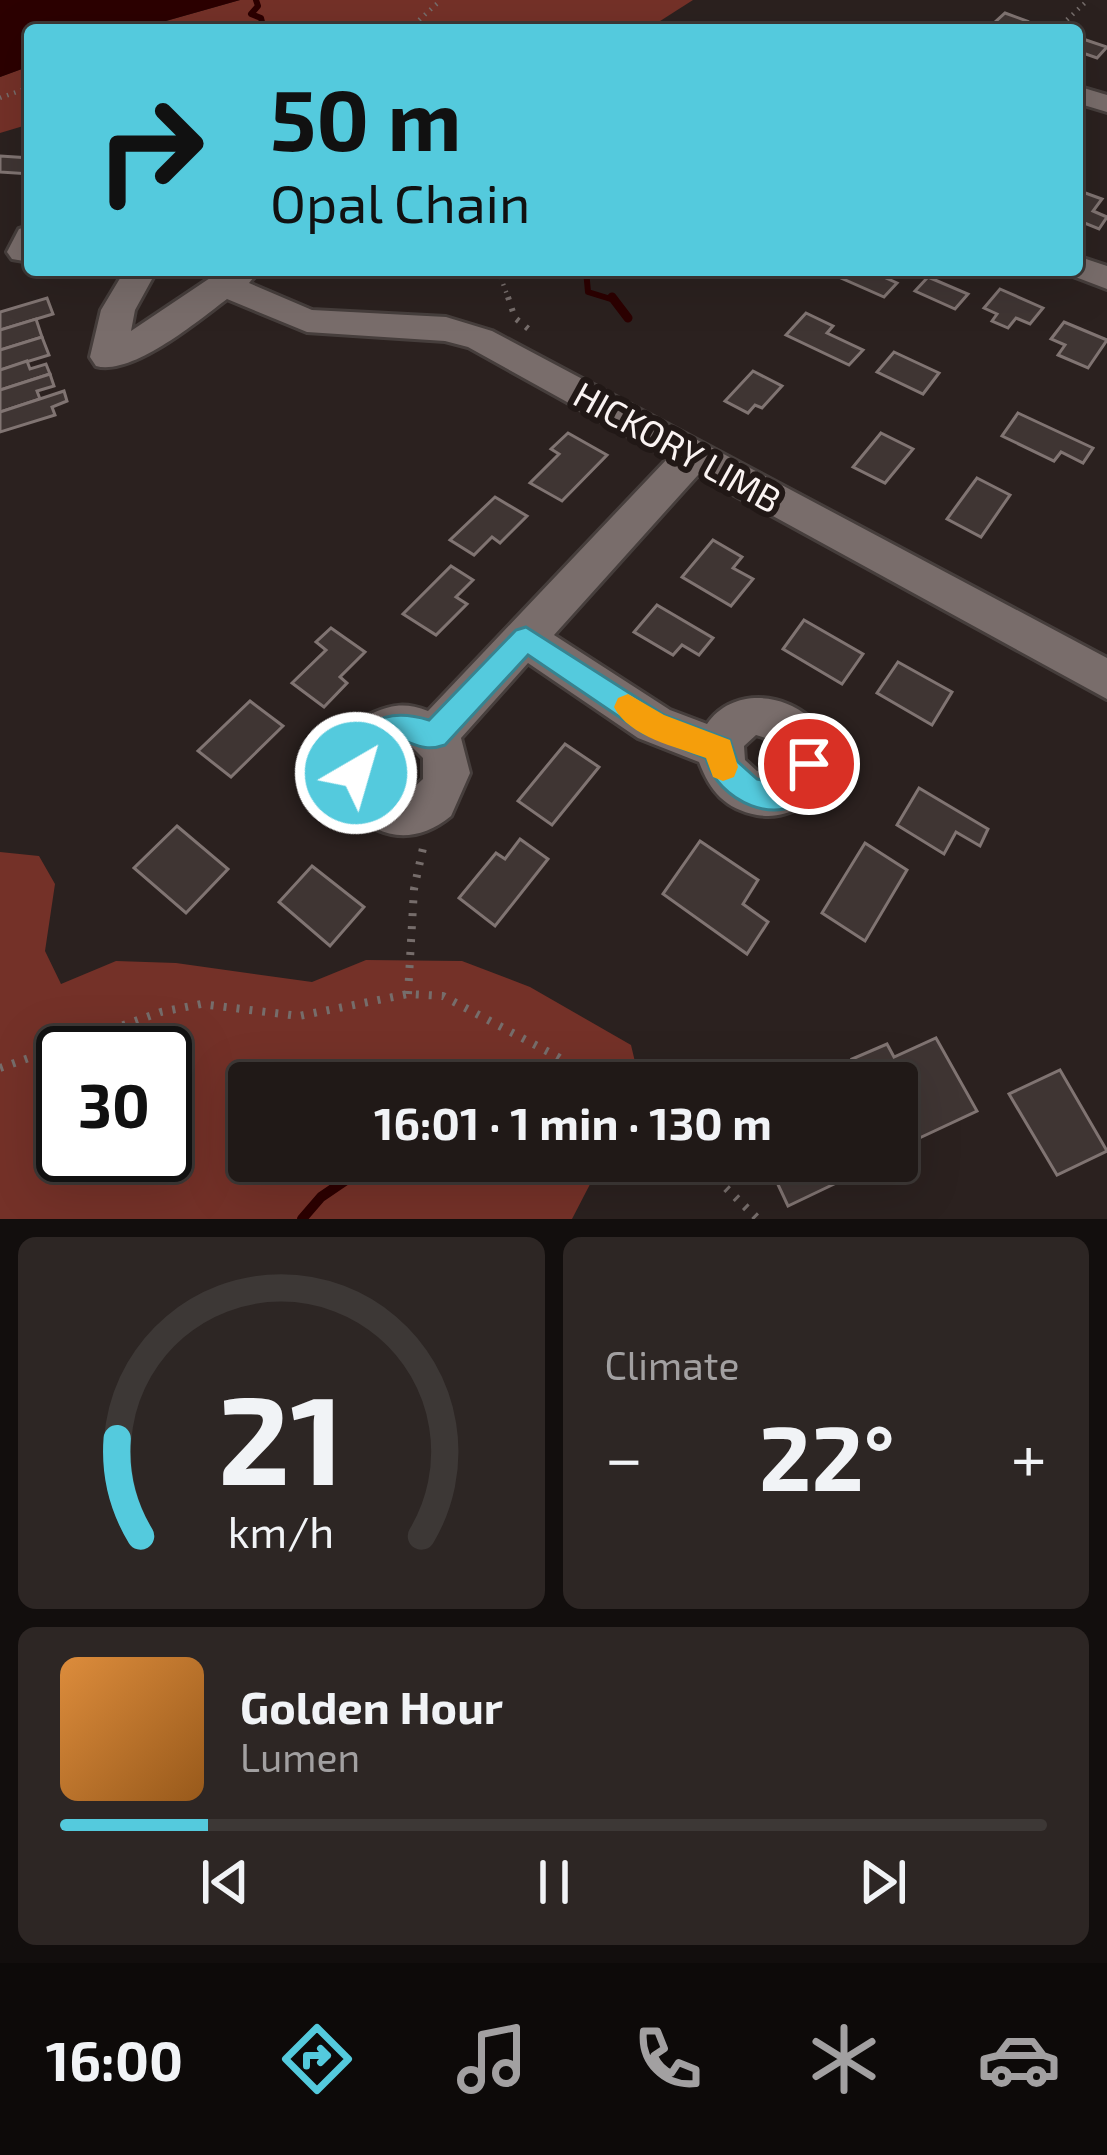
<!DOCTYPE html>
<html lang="en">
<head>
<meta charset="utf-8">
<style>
	body { margin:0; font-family:"Exo 2",sans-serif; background:#2d2624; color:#f1f3f6; height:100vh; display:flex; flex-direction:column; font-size:45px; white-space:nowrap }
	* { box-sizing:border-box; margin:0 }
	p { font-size:39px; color:#a2a0a1 }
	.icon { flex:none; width:66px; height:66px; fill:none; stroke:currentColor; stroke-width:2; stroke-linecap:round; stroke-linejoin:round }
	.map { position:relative; height:1219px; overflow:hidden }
	.side { display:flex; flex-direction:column; gap:18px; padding:18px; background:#120e0d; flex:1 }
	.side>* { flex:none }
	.banner { position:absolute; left:24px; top:24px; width:1059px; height:252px; border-radius:12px; box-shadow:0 12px 48px #0002,0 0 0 3px #3d3836; background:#54cadd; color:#111; overflow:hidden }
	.speed { position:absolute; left:36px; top:1026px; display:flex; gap:24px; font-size:60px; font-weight:700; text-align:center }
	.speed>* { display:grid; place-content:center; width:156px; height:156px; border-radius:50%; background:#201917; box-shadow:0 12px 48px #0002,0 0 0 3px #3d3836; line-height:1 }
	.speed .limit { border:6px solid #111; border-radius:18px; background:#fff; color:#111 }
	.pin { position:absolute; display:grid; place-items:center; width:102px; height:102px; color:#fff; margin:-51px; border:6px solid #fff; border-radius:50%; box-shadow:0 3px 12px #0007 }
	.me { position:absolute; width:132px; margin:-66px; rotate:38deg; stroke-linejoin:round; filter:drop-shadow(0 0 9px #0008) }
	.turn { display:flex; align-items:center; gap:42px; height:252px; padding:0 48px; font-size:54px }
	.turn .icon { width:156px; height:156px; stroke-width:2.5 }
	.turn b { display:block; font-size:84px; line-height:102px }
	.big { font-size:90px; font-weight:700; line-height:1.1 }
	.side .tile { flex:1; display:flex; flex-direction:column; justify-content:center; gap:18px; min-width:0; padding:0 42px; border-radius:18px; background:#2d2624 }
	.side .dial { align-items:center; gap:0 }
	.dial svg { height:312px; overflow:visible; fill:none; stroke:#3d3836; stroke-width:7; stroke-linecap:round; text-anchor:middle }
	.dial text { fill:#f1f3f6; stroke:none }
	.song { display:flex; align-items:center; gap:36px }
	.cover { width:144px; height:144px; border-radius:18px; background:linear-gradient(135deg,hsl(30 70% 55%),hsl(30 70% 35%)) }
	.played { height:12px; border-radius:6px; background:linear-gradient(90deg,#54cadd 15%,#3d3836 15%) }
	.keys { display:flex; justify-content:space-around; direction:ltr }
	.heat { display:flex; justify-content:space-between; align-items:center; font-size:66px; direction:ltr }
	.side .tiles { flex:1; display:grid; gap:18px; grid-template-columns:1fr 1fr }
	.tile:last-child { grid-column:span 2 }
	.trip { position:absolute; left:228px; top:1062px; width:690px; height:120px; border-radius:12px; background:#201917; box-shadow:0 12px 48px #0002,0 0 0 3px #3d3836; font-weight:700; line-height:120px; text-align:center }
	.tabs { display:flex; height:192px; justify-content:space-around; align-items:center; background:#0d0a09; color:#a2a0a1 }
	.tabs .icon { width:84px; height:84px }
	.tabs .on { color:#54cadd }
	.tabs b { font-size:54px; color:#f1f3f6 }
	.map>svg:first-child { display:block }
	.forest { fill:#743128; fill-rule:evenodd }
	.water { fill:#2c0000 }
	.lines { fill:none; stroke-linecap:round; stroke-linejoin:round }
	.stream-far2 { stroke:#2c0000; stroke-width:6 }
	.stream-far1 { stroke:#2c0000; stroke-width:9 }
	.stream { stroke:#2c0000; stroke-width:10 }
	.building { fill:#3f3533; stroke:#807472; stroke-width:3 }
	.minor-casing { stroke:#463e3c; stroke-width:6 }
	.path-far2 { stroke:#766d6b; stroke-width:4.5; stroke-dasharray:1.5 6; stroke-linecap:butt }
	.path-far1 { stroke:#766d6b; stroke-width:6; stroke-dasharray:3 9; stroke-linecap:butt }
	.path { stroke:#766d6b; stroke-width:8; stroke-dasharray:3 10; stroke-linecap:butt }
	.minor { fill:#796d6b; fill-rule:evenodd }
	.route { fill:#54cadd; stroke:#378390; stroke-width:3 }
	.slow { fill:#f59e0b }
	.labels { text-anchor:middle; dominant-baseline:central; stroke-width:12; stroke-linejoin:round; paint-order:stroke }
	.street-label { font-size:36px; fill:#faf3f2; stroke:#211816 }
</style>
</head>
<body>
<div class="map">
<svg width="1107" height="1219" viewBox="0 0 1107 1219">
	<rect width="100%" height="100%" fill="#2b211f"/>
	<g class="forest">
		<polygon points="240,0 693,0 646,30 134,30"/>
		<polygon points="30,66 30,124 0,133 0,77"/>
		<path d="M 0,852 L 39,856 L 55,884 L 45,951 L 61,984 L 116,961 L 176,963 L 312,982 L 366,960 L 462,961 L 530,987 L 631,1045 L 640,1083 L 249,1083 L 249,1161 L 602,1161 L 572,1219 L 0,1219 ZM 165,1053 L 165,1155 L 63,1155 L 63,1053 Z"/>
	</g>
	<polygon class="water" points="0,0 240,0 134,30 30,30 30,66 0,77"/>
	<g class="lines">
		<g class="stream-far2">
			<polyline points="256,0 258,6 251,14 261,18 264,30"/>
			<polyline points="586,270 588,292 614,300"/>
		</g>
		<polyline class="stream-far1" points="612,297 628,318"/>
		<polyline class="stream" points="302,1219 321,1197 374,1161"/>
	</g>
	<g class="building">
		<polygon points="1005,13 1027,21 1025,23 1033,26 1010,30 993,24"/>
		<polygon points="1077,37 1107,47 1097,58 1077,51"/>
		<polygon points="0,156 30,158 30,174 0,172"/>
		<polygon points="1077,190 1102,199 1093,211 1107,217 1099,229 1077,220"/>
		<polygon points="849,270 868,270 897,283 884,297 841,278"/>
		<polygon points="928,277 968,294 955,309 915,291"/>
		<polygon points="1000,289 1043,308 1030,324 1016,318 1008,328 992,321 997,314 984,308"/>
		<polygon points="47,298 53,314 0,330 0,312"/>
		<polygon points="806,313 833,326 827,333 863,350 849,365 786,335"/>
		<polygon points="36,319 42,337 0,350 0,330"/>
		<polygon points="1064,322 1107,340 1088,368 1058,355 1065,345 1051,339"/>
		<polygon points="42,337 49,355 0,370 0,350"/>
		<polygon points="894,352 939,373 923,394 877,372"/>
		<polygon points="27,361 30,369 46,364 50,374 0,390 0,370"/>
		<polygon points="753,371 782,386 762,408 755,405 748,413 725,401"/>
		<polygon points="50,374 54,386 37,391 40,399 0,412 0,390"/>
		<polygon points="64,391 67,401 52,407 55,415 0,432 0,412"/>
		<polygon points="1018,413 1093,448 1083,463 1061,452 1054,461 1002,436"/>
		<polygon points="568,433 607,455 562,501 530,483 559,454 551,449"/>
		<polygon points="881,433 913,449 885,483 853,467"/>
		<polygon points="977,478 1010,495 981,537 947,519"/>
		<polygon points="495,497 527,516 500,543 492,537 474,555 450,540"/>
		<polygon points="713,540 742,557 733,568 753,579 731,606 682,577"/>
		<polygon points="451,566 473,580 456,597 467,604 436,635 403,614"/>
		<polygon points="657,605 713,638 699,655 682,645 673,655 634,632"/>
		<polygon points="804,620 863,654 842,684 783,649"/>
		<polygon points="331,628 365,652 340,677 347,683 324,707 292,683 326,650 316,642"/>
		<polygon points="898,662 952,692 932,725 877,693"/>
		<polygon points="250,701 283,726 231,777 198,751"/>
		<polygon points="565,744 599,767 552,825 518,801"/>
		<polygon points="919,788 988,829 980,846 956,832 944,854 897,825"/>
		<polygon points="177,826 228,869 186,913 134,868"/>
		<polygon points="520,839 548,859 495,926 459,898 496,853 505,859"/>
		<polygon points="700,841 758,880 743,904 768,922 747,954 663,894"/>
		<polygon points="865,843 907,870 865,941 822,913"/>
		<polygon points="312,866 364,907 330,946 279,902"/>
		<polygon points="936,1038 977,1111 898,1148 897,1083 864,1083 852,1059 887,1044 894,1057"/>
		<polygon points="1060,1070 1107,1151 1057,1175 1009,1094"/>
		<polygon points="767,1161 874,1161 876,1164 788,1206"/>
	</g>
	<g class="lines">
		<defs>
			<g id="minor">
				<polygon points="1077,86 1107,95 1107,112 1077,103"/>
				<polygon points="30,226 30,262 12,259 7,252 19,229"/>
				<polygon points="1077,256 1107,266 1107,289 1065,273 1063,270 1077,270"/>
				<path d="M 125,270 L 157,270 L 135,310 L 131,331 L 222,270 L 260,270 L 249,283 L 312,310 L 446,317 L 492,331 L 1107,658 L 1107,699 L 698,475 L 554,635 L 670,710 L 707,724 C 746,667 851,712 825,780 C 821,792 814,802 802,807 C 786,814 774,818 757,815 C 725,809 710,791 699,762 L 638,738 L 528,663 L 461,738 L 470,773 L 451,816 C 367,885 287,748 373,713 C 393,704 407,703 428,711 L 668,458 L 468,347 L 445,341 L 307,332 L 227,299 C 198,321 132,376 96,366 L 90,357 L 101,310 ZM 756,735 C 772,739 781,745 784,762 L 777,773 L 757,771 L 745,760 L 744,746 ZM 396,745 L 410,745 L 423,758 L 423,779 L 411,790 L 395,790 L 383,779 L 383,758 Z"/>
			</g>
		</defs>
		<use href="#minor" class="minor-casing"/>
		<g class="path-far2">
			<polyline points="408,30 441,0"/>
			<polyline points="1056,30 1088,0"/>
			<polyline points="0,98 30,87"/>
			<polyline points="498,270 509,300"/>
		</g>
		<polyline class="path-far1" points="508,297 515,318 531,331"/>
		<g class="path">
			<polyline points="408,994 414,889 423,848"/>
			<polyline points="0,1068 161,1012 201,1004 299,1016 408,994 443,996 558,1057 592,1083"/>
			<polyline points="698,1161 758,1219"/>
		</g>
		<use href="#minor" class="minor"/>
	</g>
	<path class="route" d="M 526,627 L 664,715 L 730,740 L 737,761 L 757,779 C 780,785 789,773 798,754 L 809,750 L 819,754 L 824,764 C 821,772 818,784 813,791 C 781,832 716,800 706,758 L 643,733 L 528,655 L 445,745 C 403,760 401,706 366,783 L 356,787 L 345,783 L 341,773 C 359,729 376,704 429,720 L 516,630 Z"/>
	<path class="slow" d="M 628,694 L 664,715 L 730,740 L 738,767 L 734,777 L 723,781 L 713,777 L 706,758 C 677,747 629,737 614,707 L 618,698 Z"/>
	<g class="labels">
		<g class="street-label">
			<text transform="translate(678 446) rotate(29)">HICKORY LIMB</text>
		</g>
	</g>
</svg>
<div class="speed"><div class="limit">30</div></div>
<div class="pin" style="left:809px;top:764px;background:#d93025"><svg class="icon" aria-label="arrive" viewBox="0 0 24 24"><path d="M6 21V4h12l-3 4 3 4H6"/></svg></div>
<svg class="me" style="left:356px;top:773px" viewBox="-20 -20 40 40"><circle r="17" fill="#54cadd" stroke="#fff" stroke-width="3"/><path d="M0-11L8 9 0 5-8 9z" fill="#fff"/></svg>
<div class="trip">16:01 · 1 min · 130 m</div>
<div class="banner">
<div class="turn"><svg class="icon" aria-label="right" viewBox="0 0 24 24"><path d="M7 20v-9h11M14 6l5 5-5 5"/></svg><div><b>50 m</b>Opal Chain</div></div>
</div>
</div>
<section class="side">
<div class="tiles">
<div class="tile dial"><svg viewBox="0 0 100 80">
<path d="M14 69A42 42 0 1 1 86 69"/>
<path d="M14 69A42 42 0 0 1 8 44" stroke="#54cadd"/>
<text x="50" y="56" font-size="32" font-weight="700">21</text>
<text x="50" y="72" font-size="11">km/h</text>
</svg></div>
<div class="tile"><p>Climate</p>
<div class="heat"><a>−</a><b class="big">22°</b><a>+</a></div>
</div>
<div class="tile">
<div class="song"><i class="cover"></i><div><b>Golden Hour</b><p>Lumen</p></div></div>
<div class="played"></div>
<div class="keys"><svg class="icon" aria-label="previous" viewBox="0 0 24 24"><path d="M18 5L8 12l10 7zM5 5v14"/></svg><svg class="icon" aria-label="pause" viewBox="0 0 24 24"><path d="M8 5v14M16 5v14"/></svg><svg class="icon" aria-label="next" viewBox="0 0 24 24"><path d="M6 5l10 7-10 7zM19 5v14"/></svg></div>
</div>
</div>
</section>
<nav class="tabs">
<b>16:00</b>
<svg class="icon on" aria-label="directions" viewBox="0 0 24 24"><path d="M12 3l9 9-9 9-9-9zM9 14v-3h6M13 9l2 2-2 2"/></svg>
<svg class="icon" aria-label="music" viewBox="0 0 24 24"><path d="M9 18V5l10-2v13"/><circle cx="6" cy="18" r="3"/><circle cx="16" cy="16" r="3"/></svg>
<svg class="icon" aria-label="phone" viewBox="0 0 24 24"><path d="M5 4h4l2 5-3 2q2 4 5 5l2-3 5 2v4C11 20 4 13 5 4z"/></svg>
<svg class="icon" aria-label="climate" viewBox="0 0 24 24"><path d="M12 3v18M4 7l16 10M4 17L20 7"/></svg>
<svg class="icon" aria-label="car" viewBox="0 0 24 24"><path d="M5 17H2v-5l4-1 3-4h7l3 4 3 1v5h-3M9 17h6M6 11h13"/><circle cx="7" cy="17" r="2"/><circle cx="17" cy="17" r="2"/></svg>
</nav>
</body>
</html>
